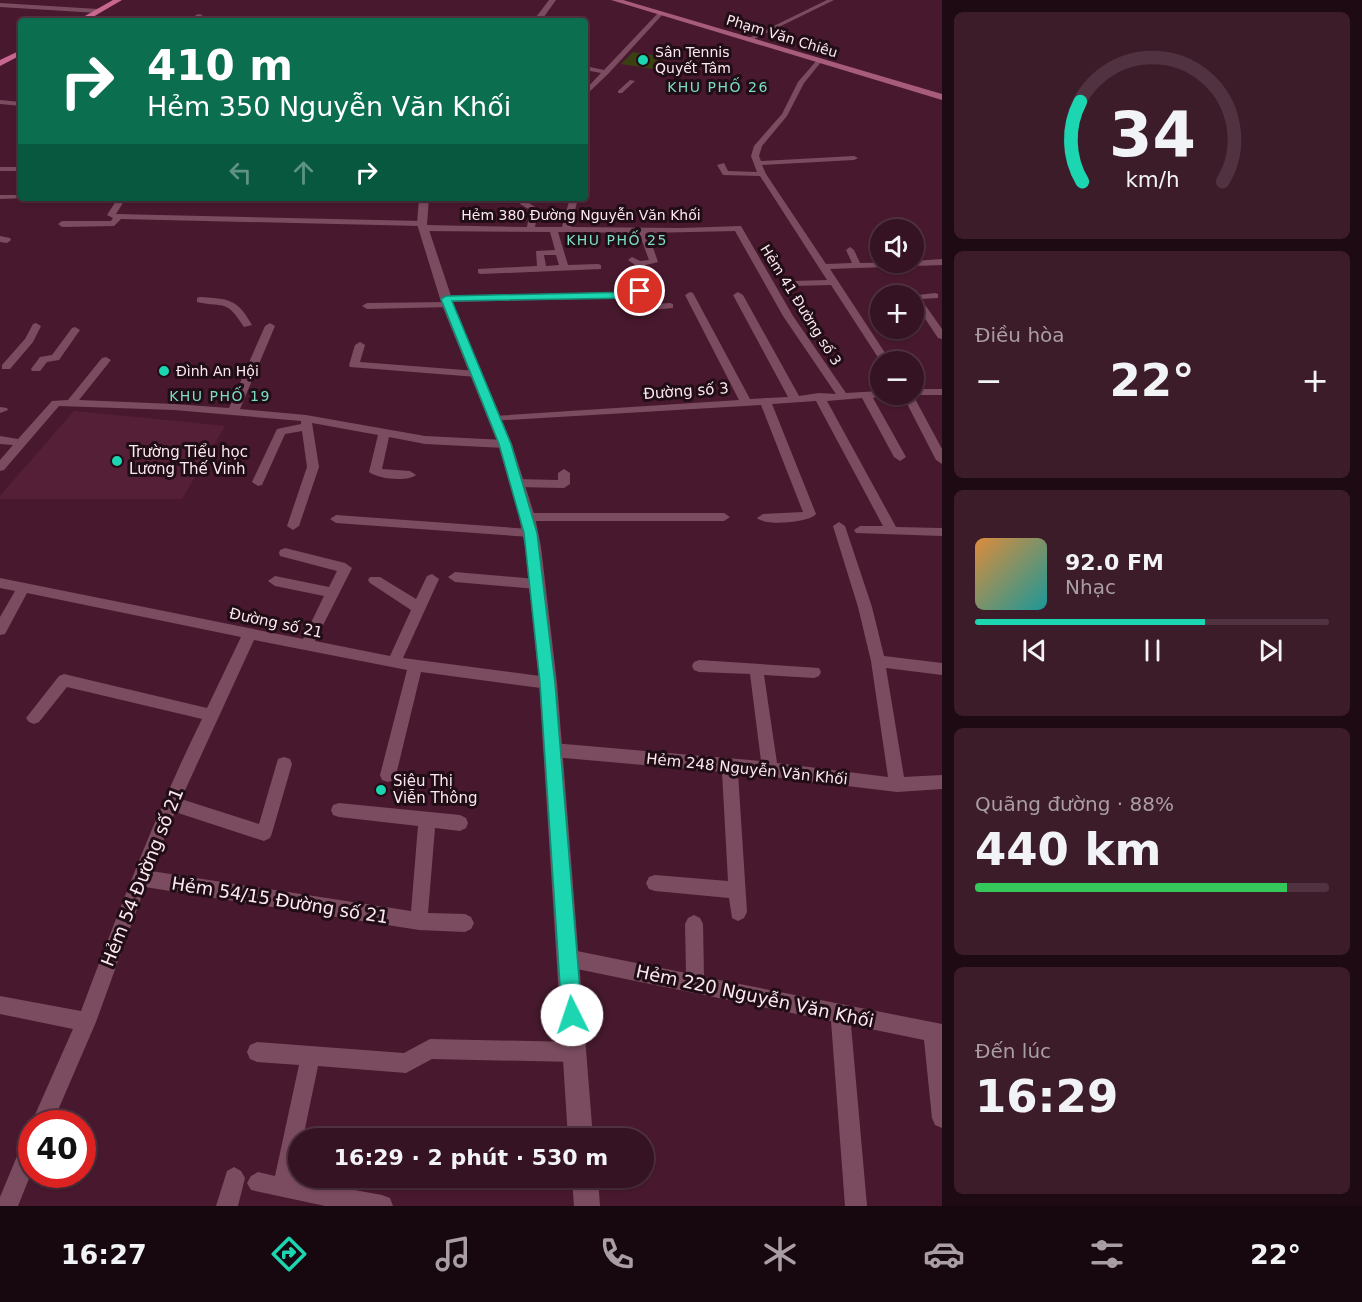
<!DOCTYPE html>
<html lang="vi">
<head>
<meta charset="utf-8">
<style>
	body { margin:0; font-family:"DejaVu Sans",sans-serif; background:#3d1c2a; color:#f1f3f6; height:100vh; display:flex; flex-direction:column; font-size:22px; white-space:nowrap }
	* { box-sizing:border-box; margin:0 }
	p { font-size:20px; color:#aa9ea5 }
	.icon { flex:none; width:33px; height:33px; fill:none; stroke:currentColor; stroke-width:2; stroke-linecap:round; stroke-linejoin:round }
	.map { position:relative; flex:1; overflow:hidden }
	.drawer { display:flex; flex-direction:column; gap:12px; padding:12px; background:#1e0a13; width:420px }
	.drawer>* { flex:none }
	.banner { position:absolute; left:18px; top:18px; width:570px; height:183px; border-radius:6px; box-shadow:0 2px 4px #0004,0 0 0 2px #503240; background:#0b6e4f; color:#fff; overflow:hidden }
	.buttons { position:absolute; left:870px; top:219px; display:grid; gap:12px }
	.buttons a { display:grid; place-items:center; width:54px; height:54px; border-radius:50%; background:#361322; box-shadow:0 2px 4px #0004,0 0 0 2px #503240; font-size:30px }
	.speed { position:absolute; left:18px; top:1110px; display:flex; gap:12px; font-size:30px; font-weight:700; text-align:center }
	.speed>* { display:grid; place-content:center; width:78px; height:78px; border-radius:50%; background:#361322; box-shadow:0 2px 4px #0004,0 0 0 2px #503240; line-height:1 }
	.speed .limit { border:9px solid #d22; background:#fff; color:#111 }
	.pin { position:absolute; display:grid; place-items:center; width:51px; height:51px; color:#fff; margin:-26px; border:3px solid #fff; border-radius:50%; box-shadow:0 2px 6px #0007 }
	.me { position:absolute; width:66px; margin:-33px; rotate:356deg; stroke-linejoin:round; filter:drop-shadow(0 0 4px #0008) }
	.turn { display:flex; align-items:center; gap:21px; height:126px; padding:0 30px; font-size:27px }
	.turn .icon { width:78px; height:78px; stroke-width:2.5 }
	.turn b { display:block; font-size:42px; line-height:51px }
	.lanes { display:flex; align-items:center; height:57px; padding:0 30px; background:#0003; justify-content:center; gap:30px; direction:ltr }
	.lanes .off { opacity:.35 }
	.big { font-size:45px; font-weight:700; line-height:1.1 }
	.drawer .card { flex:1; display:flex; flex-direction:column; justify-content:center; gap:9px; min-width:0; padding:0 21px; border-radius:9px; background:#3d1c2a }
	.drawer .dial { align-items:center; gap:0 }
	.dial svg { height:156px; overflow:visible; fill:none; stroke:#503240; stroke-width:7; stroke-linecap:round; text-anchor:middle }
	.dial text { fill:#f1f3f6; stroke:none }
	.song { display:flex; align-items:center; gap:18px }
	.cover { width:72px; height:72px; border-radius:9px; background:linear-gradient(135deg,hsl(30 70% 55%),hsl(180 70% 35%)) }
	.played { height:6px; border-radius:3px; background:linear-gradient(90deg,#1cd5b1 65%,#503240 65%) }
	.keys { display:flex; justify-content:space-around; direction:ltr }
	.heat { display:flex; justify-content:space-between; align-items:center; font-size:33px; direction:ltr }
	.charge { height:9px; border-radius:4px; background:linear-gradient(90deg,#34c759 88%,#503240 0) }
	.trip { position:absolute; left:288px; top:1128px; width:366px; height:60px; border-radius:30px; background:#361322; box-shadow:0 2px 4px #0004,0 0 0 2px #503240; font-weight:700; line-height:60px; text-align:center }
	.dock { display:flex; height:96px; justify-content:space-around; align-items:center; background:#16080e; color:#aa9ea5 }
	.dock .icon { width:42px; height:42px }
	.dock .current { color:#1cd5b1 }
	.dock b { font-size:27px; color:#f1f3f6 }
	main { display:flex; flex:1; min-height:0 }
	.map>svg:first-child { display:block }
	.built { fill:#551f38 }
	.green { fill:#3b4013 }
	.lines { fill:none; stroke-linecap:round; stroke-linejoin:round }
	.minor { fill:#7b4c5f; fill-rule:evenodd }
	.tertiary { fill:#7b4c5f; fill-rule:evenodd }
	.secondary { fill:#a75c7b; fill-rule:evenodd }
	.primary { fill:#c86891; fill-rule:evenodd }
	.route { fill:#1cd5b1; stroke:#128a73; stroke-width:1.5 }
	.poi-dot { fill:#1cd5b1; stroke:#210d15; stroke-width:2 }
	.labels { text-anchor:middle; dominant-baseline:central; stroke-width:6; stroke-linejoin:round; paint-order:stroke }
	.far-street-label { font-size:14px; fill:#fce8ef; stroke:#210d15 }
	.far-poi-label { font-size:14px; fill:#fce8ef; stroke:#210d15; text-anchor:start }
	.far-neighbourhood-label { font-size:14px; letter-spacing:1.5px; fill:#7bddc3; stroke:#210d15 }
	.street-label { font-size:15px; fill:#fce8ef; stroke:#210d15 }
	.poi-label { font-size:15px; fill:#fce8ef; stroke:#210d15; text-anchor:start }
	.near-street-label { font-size:18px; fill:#fce8ef; stroke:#210d15 }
</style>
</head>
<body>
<main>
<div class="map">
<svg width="942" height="1206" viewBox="0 0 942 1206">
	<rect width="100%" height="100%" fill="#48192e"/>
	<polygon class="built" points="74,411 166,420 225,426 182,499 0,499 0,496"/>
	<polygon class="green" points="633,52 665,57 654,69 621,64"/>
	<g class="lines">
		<g class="minor">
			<polygon points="827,0 834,0 750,41 745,40"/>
			<polygon points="0,3 98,9 101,11 98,13 0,7"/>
			<polygon points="658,13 663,14 609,73 585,96 585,90 601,73 585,70 585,66 604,70"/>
			<polygon points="198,14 203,15 193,21 186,21"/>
			<polygon points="817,60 822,61 804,83 787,116 762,146 759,156 761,161 854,156 858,158 854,160 762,165 766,174 826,264 852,263 846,250 850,247 854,250 860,263 914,262 914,261 942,259 942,265 830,269 891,362 881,362 831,285 791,286 789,284 794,281 827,280 760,176 723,175 717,165 724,163 728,171 757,172 751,156 754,146 782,114 798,82"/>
			<polygon points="630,80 635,81 622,93 618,93 618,91"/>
			<polygon points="0,100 21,102 21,106 0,104"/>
			<rect x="0" y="167" width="21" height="4"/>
			<polygon points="0,195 21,195 21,198 24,198 0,199"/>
			<path d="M 118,198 L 126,198 L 116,214 L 422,221 L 425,222 L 425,225 L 527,227 L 530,210 L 520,204 L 523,198 L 531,198 L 529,203 L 538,209 L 535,227 L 562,227 L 570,198 L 578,198 L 571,227 L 681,228 L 741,226 L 793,316 L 846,393 L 880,391 L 880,394 L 885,394 L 873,398 L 906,457 L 900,461 L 894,457 L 862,398 L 827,401 L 896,527 L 942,528 L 942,536 L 856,533 L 854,530 L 860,526 L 883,526 L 816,401 L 772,404 L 816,514 C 809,523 765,526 757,518 L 763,514 L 803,512 L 761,405 L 490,421 L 490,417 L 494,416 L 739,400 L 685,295 L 690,292 L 693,293 L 750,399 L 788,397 L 733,295 L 738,292 L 743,295 L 799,396 L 819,393 L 836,394 L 783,316 L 735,231 L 648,233 L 658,262 L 638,267 L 628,260 L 632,257 L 640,261 L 649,260 L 639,233 L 558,232 L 568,265 L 598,264 L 601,265 L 601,269 L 481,274 L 478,273 L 478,269 L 537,266 L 536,251 L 555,250 L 550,232 L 423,231 L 420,230 L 420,226 L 121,219 L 114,226 L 62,227 L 58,224 L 62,221 L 111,221 L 113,218 L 107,215 ZM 544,255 L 556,255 L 559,265 L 546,266 Z"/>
			<polygon points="0,236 10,238 11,240 7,243 0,242"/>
			<polygon points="633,272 638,275 645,291 634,298 446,302 441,299 446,296 632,292 635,290 628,275"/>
			<polygon points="935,293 938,294 938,298 921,299 942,329 942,339 938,338 914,302 914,296 910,296"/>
			<path d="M 200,297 C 228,299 237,298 252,325 L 244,327 C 226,299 226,308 197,302 L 197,298 Z"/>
			<polygon points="448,302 451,303 451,307 367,309 362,306 367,303"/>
			<polygon points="670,303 673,304 673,308 640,311 635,308 640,305"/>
			<polygon points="36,323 41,326 33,342 10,369 2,369 2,365 25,339 33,324"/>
			<path d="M 270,323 L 275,326 L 240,409 L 306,415 L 425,436 L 505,440 L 511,444 L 505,448 L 425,444 L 389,437 L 382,469 L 410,471 L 416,475 C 408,482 377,479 369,472 L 378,435 L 312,423 L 319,467 L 299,526 L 293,530 L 287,526 L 307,467 L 302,431 L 285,434 L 262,485 L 258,486 L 252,482 L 277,429 L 301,424 L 301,421 L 174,410 L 59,406 L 4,470 L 0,471 L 0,460 L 13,445 L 0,444 L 0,436 L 18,439 L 52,401 L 68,400 L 102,358 L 106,357 L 111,360 L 79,400 L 174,404 L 229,408 L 265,326 Z"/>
			<polygon points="75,327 80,330 59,360 47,362 40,371 32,371 31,369 40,357 52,355 72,328"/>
			<polygon points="360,342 365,345 360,362 477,371 482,374 477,377 350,367 349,365 355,345"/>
			<polygon points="914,389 942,389 942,395 913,395 942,449 942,464 936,460 902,394 914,394"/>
			<polygon points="0,407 7,408 8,410 0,413"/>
			<polygon points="564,469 570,473 570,484 564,488 517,487 511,483 517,479 558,480 558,473"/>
			<polygon points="527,513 724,513 730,517 724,521 527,521 521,517"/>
			<polygon points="336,515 530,529 536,533 530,537 336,523 330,519"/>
			<polygon points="839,522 845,526 872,607 884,656 942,663 942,675 886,668 904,777 942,775 942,789 897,792 738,773 747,912 744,918 738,921 732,918 729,898 655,891 649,889 646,883 649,877 655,875 728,881 722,772 553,757 548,755 545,750 548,745 553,743 761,761 750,674 699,672 694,670 692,666 694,662 699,660 819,668 821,672 819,676 814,678 764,675 777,763 888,777 871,661 858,607 833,526"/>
			<path d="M 285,548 L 345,563 L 352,568 L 315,641 L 390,656 L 411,610 L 370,583 L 368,580 L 370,577 L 380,577 L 416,599 L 427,576 L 432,574 L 439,579 L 403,658 L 548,677 L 553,679 L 555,683 L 553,687 L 548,689 L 421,672 L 396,775 L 394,780 L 388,782 L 382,780 L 380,775 L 407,670 L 254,640 L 181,799 L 259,824 L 278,759 L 284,757 L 290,759 L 292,764 L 272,833 L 270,838 L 264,841 L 175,812 L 151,871 L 411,911 L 418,826 L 339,817 L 333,815 L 331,810 L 333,805 L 339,803 L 460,815 L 466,818 L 468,823 L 466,828 L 460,831 L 435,828 L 428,913 L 465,914 L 471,917 L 474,923 L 471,929 L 465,932 L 419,930 L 145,887 L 96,1022 L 52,1124 L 32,1124 L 32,1126 L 31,1124 L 34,1117 L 73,1029 L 0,1014 L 0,996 L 81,1011 C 118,913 155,814 202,719 L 67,687 L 39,722 L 34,724 L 29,722 L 26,718 L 59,676 L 64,674 L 207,708 L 241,637 L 27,593 L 5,634 L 0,635 L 0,617 L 15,591 L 0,588 L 0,578 L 303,639 L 324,596 L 275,586 L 268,581 L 275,576 L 329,587 L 337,571 L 280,556 L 279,553 L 280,550 Z"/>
			<polygon points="455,572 536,579 543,584 536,589 455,582 448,577"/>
			<polygon points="694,915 700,918 703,924 704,977 942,1024 942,1128 935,1125 932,1118 924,1040 851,1025 867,1206 845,1206 831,1021 567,967 561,964 558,958 561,952 567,949 686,973 685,924 688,918"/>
			<polygon points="430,1039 575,1042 582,1045 585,1052 582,1059 575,1062 432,1059 406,1073 318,1066 303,1138 298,1138 298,1163 295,1179 382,1195 390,1198 393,1206 325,1206 251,1190 247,1183 251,1176 258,1172 275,1176 299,1065 257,1062 250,1059 247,1052 250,1045 257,1042 404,1053"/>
			<polygon points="32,1134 32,1171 18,1206 0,1206 0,1197 25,1137"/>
			<polygon points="234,1167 241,1171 245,1178 238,1206 216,1206 227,1171"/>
		</g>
		<g class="tertiary">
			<polygon points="549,0 556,0 541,21 533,21"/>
			<polygon points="419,198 429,198 427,224 454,305 512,444 535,517 541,547 557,683 593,1138 568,1138 539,683 525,547 519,517 498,444 442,305 417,224"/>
			<polygon points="572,1178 598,1178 600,1206 574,1206"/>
		</g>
		<polygon class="secondary" points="611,0 623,0 942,94 942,100"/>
		<g class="primary">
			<polygon points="113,0 122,0 86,21 76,21"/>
			<polygon points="21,50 21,55 0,66 0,60"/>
		</g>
	</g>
	<polygon class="route" points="640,288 644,291 634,298 452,301 511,444 537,533 555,683 582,1015 579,1022 572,1025 565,1022 562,1015 540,683 524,533 499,444 441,299 446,296 632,292"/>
	<g class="poi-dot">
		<circle cx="643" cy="60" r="6"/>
		<circle cx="164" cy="371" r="6"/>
		<circle cx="117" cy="461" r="6"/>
		<circle cx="381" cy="790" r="6"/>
	</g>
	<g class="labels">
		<g class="far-street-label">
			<text transform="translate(782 36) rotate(17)">Phạm Văn Chiêu</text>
			<text x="581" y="215">Hẻm 380 Đường Nguyễn Văn Khối</text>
			<text transform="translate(801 305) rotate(58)">Hẻm 41 Đường số 3</text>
		</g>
		<g class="far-poi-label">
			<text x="655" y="52">Sân Tennis<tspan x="655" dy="16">Quyết Tâm</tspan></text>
			<text x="176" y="371">Đình An Hội</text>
		</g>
		<g class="far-neighbourhood-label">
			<text x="718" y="87">KHU PHỐ 26</text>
			<text x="617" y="240">KHU PHỐ 25</text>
			<text x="220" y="396">KHU PHỐ 19</text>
		</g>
		<g class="street-label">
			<text transform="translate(686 391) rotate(-4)">Đường số 3</text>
			<text transform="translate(276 623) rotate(12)">Đường số 21</text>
			<text transform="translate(747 769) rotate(6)">Hẻm 248 Nguyễn Văn Khối</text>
		</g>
		<g class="poi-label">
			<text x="129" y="452">Trường Tiểu học<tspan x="129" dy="17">Lương Thế Vinh</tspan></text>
			<text x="393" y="781">Siêu Thị<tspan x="393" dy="17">Viễn Thông</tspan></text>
		</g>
		<g class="near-street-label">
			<text transform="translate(142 877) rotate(-68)">Hẻm 54 Đường số 21</text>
			<text transform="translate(280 900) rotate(9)">Hẻm 54/15 Đường số 21</text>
			<text transform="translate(755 996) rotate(12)">Hẻm 220 Nguyễn Văn Khối</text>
		</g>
	</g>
</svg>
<div class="buttons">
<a><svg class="icon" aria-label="sound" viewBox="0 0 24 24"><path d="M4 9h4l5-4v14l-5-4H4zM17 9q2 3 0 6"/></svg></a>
<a>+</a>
<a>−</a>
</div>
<div class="speed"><div class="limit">40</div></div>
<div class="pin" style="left:640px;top:291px;background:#d93025"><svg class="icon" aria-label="arrive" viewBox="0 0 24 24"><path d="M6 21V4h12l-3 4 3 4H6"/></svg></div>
<svg class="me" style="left:572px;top:1015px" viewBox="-20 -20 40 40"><circle r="19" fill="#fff"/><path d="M0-13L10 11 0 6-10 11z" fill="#1cd5b1"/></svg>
<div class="trip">16:29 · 2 phút · 530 m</div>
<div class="banner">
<div class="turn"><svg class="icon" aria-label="right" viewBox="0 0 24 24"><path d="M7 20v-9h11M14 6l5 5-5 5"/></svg><div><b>410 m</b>Hẻm 350 Nguyễn Văn Khối</div></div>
<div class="lanes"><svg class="icon off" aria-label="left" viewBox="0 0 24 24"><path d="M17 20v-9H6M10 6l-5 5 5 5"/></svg><svg class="icon off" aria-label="ahead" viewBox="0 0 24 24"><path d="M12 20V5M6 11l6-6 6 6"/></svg><svg class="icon" aria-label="right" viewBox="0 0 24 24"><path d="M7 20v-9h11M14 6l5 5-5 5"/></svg></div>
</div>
</div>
<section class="drawer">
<div class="card dial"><svg viewBox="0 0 100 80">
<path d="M14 69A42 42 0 1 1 86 69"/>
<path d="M14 69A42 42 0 0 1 13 28" stroke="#1cd5b1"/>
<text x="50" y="56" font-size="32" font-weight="700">34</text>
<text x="50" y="72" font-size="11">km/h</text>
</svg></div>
<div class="card"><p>Điều hòa</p>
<div class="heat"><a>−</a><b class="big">22°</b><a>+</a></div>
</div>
<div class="card">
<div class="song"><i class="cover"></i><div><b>92.0 FM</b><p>Nhạc</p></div></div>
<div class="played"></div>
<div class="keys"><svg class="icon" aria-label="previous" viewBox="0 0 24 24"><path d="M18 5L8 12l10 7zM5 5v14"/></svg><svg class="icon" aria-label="pause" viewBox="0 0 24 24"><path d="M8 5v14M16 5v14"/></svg><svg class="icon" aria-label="next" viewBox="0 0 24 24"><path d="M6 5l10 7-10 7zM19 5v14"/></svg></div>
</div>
<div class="card"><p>Quãng đường · 88%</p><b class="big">440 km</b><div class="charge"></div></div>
<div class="card"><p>Đến lúc</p><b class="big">16:29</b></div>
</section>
</main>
<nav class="dock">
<b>16:27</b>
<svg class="icon current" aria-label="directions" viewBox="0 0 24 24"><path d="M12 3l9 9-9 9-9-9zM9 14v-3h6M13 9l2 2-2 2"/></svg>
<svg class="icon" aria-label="music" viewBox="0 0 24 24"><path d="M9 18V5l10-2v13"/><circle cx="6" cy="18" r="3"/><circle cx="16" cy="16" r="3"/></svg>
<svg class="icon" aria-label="phone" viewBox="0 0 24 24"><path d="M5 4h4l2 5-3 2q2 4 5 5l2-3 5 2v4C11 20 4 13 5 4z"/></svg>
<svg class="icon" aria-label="climate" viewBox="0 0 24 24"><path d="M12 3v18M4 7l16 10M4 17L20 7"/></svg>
<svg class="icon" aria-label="car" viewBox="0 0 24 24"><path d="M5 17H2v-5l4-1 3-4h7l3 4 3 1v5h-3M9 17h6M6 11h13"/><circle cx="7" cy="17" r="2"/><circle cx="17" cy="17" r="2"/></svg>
<svg class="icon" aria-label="filters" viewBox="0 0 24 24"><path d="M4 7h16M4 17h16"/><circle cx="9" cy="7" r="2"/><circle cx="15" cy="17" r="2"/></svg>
<b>22°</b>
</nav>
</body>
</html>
